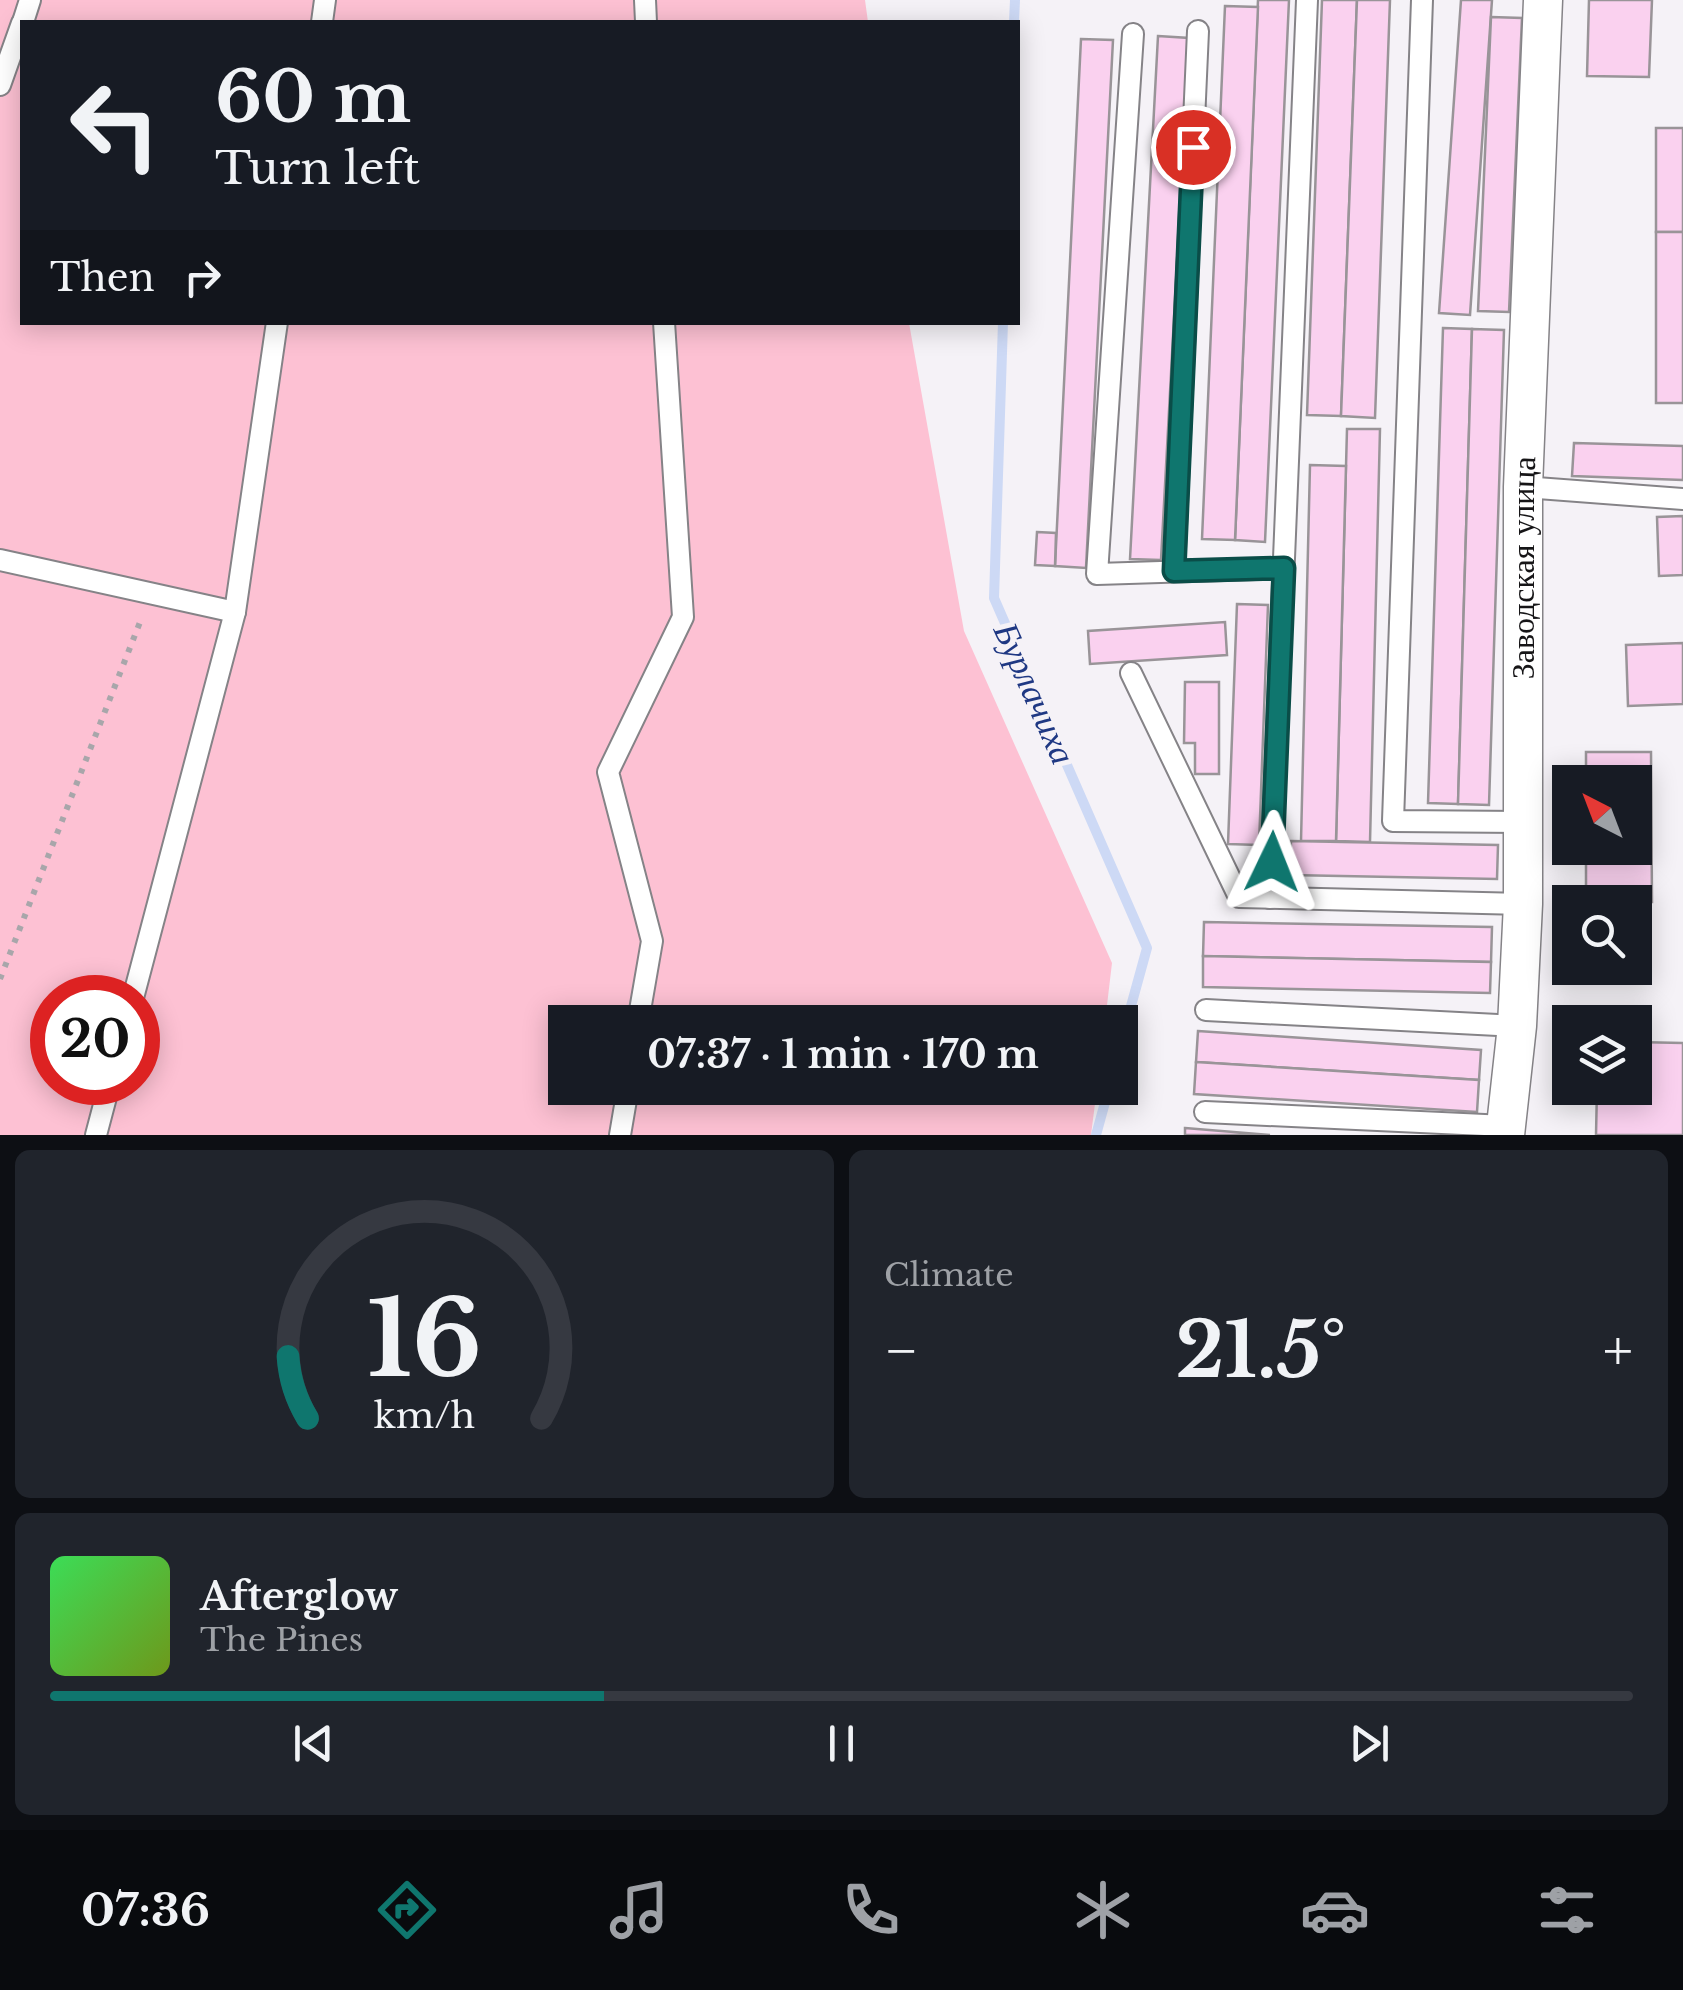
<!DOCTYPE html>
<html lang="en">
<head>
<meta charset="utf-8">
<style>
	body { margin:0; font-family:"Libre Baskerville",serif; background:#20242c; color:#f1f3f6; height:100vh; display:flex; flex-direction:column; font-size:38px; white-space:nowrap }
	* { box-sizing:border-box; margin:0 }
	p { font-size:32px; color:#9ea1a6 }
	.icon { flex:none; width:55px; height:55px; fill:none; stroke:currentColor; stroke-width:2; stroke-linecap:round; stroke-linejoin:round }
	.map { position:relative; height:1135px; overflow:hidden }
	.details { display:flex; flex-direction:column; gap:15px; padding:15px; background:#0d0f14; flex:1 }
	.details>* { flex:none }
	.guide { position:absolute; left:20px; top:20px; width:1000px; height:305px; border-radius:0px; box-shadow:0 5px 25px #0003; background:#171b24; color:#f1f3f6; overflow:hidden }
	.needle { width:65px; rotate:318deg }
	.fabs { position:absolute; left:1552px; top:765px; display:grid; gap:20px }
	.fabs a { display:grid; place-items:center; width:100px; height:100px; border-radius:0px; background:#171b24; box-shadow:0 5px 25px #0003; font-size:50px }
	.speed { position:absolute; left:30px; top:975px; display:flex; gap:20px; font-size:50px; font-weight:700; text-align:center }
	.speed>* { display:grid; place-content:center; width:130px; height:130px; border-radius:50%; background:#171b24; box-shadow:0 5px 25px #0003; line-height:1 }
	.speed .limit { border:15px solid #d22; background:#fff; color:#111 }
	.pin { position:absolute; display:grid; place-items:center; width:85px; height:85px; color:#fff; margin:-42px; border:5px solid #fff; border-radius:50%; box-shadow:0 2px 10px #0007 }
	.me { position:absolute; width:110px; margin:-55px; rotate:2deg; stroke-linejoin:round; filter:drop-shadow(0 0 8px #0008) }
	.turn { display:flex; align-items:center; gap:35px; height:210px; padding:0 30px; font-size:45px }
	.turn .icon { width:130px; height:130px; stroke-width:2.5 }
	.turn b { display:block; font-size:70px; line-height:85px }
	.then { display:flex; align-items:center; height:95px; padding:0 30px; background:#0003; gap:20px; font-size:38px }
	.big { font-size:75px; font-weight:700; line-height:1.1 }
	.details .tile { flex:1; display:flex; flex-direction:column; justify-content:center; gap:15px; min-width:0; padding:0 35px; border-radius:15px; background:#20242c }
	.details .dial { align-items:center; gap:0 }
	.dial svg { height:260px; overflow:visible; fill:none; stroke:#363941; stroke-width:7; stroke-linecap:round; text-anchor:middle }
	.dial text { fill:#f1f3f6; stroke:none }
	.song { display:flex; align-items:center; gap:30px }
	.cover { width:120px; height:120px; border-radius:15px; background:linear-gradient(135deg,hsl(130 70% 55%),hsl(80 70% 35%)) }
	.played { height:10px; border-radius:5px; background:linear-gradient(90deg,#0f766e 35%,#363941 35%) }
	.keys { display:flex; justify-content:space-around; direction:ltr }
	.heat { display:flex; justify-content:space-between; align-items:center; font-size:55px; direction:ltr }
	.details .tiles { flex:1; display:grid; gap:15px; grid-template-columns:1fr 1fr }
	.tile:last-child { grid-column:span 2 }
	.trip { position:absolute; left:548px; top:1005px; width:590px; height:100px; border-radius:0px; background:#171b24; box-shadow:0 5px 25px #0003; font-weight:700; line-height:100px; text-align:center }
	.tab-bar { display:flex; height:160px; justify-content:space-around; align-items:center; background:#090b0e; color:#9ea1a6 }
	.tab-bar .icon { width:70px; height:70px }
	.tab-bar .on { color:#0f766e }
	.tab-bar b { font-size:45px; color:#f1f3f6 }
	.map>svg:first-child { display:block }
	.green { fill:#fdc1d3; fill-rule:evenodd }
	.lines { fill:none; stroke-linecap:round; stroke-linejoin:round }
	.stream { stroke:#cdd9f5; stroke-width:10 }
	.building { fill:#fad1ef; stroke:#999498; stroke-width:2.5 }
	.service-casing { stroke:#858387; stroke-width:24 }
	.minor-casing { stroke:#858387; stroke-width:41 }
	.path { stroke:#a8a6aa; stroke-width:6; stroke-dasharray:5 8; stroke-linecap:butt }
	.service { stroke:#fff; stroke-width:20 }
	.minor { stroke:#fff; stroke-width:38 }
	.route-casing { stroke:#0a4d48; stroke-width:25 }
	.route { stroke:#0f766e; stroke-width:18 }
	.labels { text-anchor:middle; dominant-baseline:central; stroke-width:10; stroke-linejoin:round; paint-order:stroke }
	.street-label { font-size:32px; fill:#161517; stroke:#f5f2f7 }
	.water-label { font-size:35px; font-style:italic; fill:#1f3883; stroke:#f5f2f7 }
</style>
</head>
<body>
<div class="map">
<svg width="1683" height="1135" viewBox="0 0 1683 1135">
	<rect width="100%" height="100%" fill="#f5f2f7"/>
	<path class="green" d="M 0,0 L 865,0 L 868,22 L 22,22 L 22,322 L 909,323 L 964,631 L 1112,963 L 1105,1022 L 565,1022 L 565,1088 L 1097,1088 L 1091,1135 L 0,1135 ZM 52,998 L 138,998 L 138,1082 L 52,1082 Z"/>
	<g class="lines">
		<g class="stream">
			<polyline points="1014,22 1015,0"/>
			<polyline points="1003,322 994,598 1147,948 1120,1046"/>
			<polyline points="1096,1135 1109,1088"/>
		</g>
	</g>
	<g class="building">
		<polygon points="1258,0 1289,0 1265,542 1235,540"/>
		<polygon points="1322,0 1357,0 1341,416 1307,415"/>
		<polygon points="1357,0 1390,0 1375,418 1341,416"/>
		<polygon points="1461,0 1492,0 1470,315 1439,313"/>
		<polygon points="1589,0 1652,0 1649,77 1587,76"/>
		<polygon points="1225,6 1258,7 1235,540 1202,539"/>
		<polygon points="1491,17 1522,18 1509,312 1478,311"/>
		<polygon points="1158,36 1189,38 1161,560 1130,559"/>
		<polygon points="1081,39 1113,40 1086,568 1055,566"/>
		<rect x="1656" y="128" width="27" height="104"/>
		<rect x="1656" y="232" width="27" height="171"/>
		<polygon points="1443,328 1472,329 1458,804 1428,803"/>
		<polygon points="1472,329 1504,330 1489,805 1458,804"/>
		<polygon points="1347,429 1380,429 1370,842 1336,841"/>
		<polygon points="1574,443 1683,446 1683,480 1572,476"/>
		<polygon points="1310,465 1346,466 1336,841 1301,841"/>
		<polygon points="1683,516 1683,575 1659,576 1657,517"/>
		<polygon points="1037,532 1056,533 1055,566 1035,565"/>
		<polygon points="1237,604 1268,605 1259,845 1228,844"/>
		<polygon points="1225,622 1227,655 1090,664 1088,631"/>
		<polygon points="1683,643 1683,704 1628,706 1626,645"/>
		<polygon points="1185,682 1219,682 1219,774 1195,774 1195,743 1184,743"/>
		<polygon points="1586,752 1651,752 1652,902 1586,902 1586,848 1635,848 1635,782 1586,782"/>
		<polygon points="1291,841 1498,845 1497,879 1290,875"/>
		<polygon points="1204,922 1492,927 1491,962 1203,956"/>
		<polygon points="1203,956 1491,962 1490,993 1203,987"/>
		<polygon points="1198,1031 1481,1050 1479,1080 1196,1062"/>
		<polygon points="1635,1042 1683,1043 1683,1135 1596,1135 1597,1088 1635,1088"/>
		<polygon points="1196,1062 1479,1080 1477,1112 1194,1094"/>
		<polygon points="1185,1128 1270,1135 1185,1135"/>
	</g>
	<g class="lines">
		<defs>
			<g id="service">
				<polyline points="645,0 646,22"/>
				<polyline points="1422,0 1393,821 1522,822"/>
				<polyline points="23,22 30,0"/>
				<polyline points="322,22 325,0"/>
				<polyline points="1133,34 1097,574 1284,568"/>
				<polyline points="0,85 22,23"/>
				<polyline points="1523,487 1683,499"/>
				<polyline points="0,560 235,612"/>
				<polyline points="1174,571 1198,31"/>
				<polyline points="1131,673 1239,897 1523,904"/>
				<polyline points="1270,898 1307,0"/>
				<polyline points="133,998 235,612 277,322"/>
				<polyline points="1206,1010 1517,1026"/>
				<polyline points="638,1022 652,941 608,772 683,617 664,322"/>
				<polyline points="1205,1112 1506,1126"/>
				<polyline points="96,1135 110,1082"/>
				<polyline points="620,1135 628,1088"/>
			</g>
			<g id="minor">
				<path id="s1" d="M 1505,1135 L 1517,1026 L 1523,904 L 1523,487 L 1543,0"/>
			</g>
		</defs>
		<use href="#service" class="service-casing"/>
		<use href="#minor" class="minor-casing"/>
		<polyline class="path" points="0,979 142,617"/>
		<use href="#service" class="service"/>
		<use href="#minor" class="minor"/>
	</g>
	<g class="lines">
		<defs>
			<polyline id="route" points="1193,147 1174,571 1284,568 1272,862"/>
		</defs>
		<use href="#route" class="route-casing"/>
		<use href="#route" class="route"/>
	</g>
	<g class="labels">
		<g class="street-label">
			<text stroke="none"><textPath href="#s1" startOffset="568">Заводская улица</textPath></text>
		</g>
		<g class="water-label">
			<text transform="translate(1035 693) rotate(66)">Бурлачиха</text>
		</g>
	</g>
</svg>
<div class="fabs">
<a><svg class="needle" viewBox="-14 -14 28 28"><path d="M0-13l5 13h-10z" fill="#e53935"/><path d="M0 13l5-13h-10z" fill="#9ea1a6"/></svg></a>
<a><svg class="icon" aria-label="search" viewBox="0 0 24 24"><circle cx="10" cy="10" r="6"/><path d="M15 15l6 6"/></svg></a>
<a><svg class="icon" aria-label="layers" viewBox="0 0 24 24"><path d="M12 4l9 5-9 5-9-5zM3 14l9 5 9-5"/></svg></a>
</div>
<div class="speed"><div class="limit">20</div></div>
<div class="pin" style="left:1193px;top:147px;background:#d93025"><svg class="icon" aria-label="arrive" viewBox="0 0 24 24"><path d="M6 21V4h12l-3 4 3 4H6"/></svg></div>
<svg class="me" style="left:1272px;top:862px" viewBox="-20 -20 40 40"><path d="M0-17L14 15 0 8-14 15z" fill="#0f766e" stroke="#fff" stroke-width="4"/></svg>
<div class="trip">07:37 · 1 min · 170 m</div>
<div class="guide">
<div class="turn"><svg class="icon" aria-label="left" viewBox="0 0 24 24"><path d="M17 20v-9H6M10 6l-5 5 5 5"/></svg><div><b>60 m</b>Turn left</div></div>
<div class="then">Then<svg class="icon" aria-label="right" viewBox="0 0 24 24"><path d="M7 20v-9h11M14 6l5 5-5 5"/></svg></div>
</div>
</div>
<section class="details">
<div class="tiles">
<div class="tile dial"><svg viewBox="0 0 100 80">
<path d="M14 69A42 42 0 1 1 86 69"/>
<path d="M14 69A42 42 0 0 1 8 50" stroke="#0f766e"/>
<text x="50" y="56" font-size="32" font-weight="700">16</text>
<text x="50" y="72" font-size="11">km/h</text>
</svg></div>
<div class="tile"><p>Climate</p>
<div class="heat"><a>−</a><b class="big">21.5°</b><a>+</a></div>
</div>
<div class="tile">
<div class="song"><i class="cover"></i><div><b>Afterglow</b><p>The Pines</p></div></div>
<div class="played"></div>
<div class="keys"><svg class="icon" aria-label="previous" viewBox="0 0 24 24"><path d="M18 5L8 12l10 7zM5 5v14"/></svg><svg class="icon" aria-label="pause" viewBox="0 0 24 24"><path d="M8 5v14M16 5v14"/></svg><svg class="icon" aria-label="next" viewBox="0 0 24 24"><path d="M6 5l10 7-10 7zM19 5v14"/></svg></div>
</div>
</div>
</section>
<nav class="tab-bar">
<b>07:36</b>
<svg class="icon on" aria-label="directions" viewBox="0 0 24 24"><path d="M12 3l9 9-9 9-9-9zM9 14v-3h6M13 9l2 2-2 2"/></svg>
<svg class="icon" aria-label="music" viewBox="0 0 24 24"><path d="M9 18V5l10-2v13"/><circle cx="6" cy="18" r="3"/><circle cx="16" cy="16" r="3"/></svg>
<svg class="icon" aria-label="phone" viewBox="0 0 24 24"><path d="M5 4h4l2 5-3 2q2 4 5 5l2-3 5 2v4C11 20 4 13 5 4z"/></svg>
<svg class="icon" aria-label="climate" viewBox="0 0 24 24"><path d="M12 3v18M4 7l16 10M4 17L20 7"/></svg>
<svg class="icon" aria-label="car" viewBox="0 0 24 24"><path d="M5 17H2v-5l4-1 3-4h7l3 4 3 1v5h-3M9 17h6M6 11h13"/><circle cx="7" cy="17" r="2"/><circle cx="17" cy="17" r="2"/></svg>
<svg class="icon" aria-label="filters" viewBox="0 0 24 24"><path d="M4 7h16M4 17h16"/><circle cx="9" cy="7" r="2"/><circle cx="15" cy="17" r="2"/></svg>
</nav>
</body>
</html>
